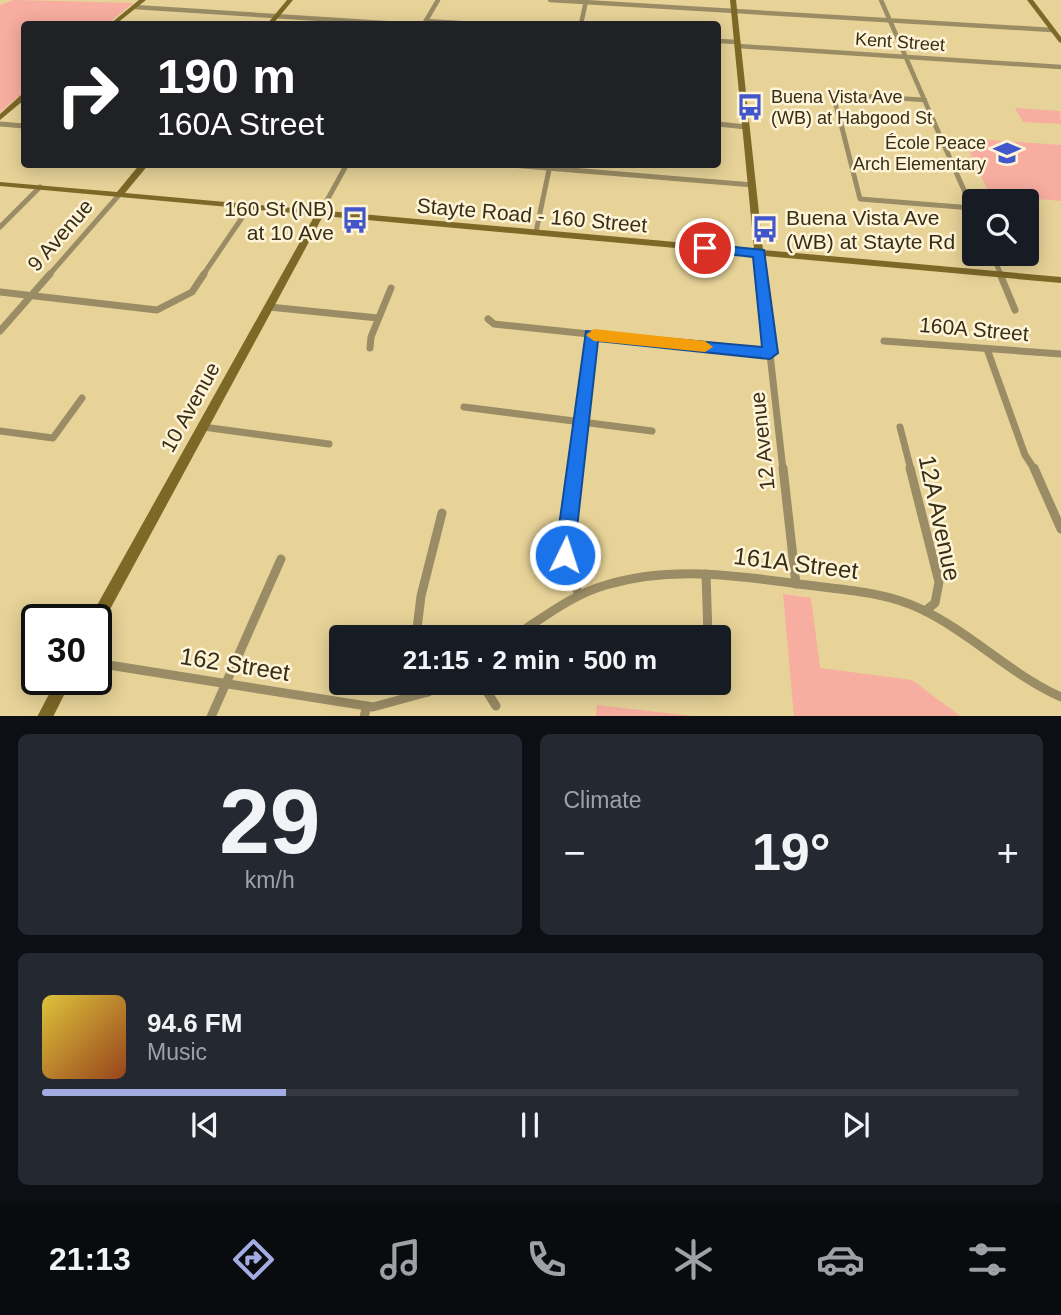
<!DOCTYPE html>
<html lang="en">
<head>
<meta charset="utf-8">
<style>
	body { margin:0; font-family:Helvetica,sans-serif; background:#242831; color:#f1f3f6; height:100vh; display:flex; flex-direction:column; font-size:26px; white-space:nowrap }
	* { box-sizing:border-box; margin:0 }
	p { font-size:23px; color:#9ea1a6 }
	.icon { flex:none; width:38px; height:38px; fill:none; stroke:currentColor; stroke-width:2; stroke-linecap:round; stroke-linejoin:round }
	.map { position:relative; height:716px; overflow:hidden }
	.side { display:flex; flex-direction:column; gap:18px; padding:18px; background:#0d0f14; flex:1 }
	.side>* { flex:none }
	.banner { position:absolute; left:21px; top:21px; width:700px; height:147px; border-radius:7px; box-shadow:0 4px 18px #0003; background:#202124; color:#fff; overflow:hidden }
	.controls { position:absolute; left:962px; top:189px; display:grid; gap:14px }
	.controls a { display:grid; place-items:center; width:77px; height:77px; border-radius:7px; background:#171b24; box-shadow:0 4px 18px #0003; font-size:35px }
	.speed { position:absolute; left:21px; top:604px; display:flex; gap:14px; font-size:35px; font-weight:700; text-align:center }
	.speed>* { display:grid; place-content:center; width:91px; height:91px; border-radius:50%; background:#171b24; box-shadow:0 4px 18px #0003; line-height:1 }
	.speed .limit { border:4px solid #111; border-radius:10px; background:#fff; color:#111 }
	.pin { position:absolute; display:grid; place-items:center; width:60px; height:60px; color:#fff; margin:-30px; border:4px solid #fff; border-radius:50%; box-shadow:0 2px 7px #0007 }
	.me { position:absolute; width:77px; margin:-38px; rotate:4deg; stroke-linejoin:round; filter:drop-shadow(0 0 5px #0008) }
	.turn { display:flex; align-items:center; gap:24px; height:147px; padding:0 21px; font-size:32px }
	.turn .icon { width:91px; height:91px; stroke-width:2.5 }
	.turn b { display:block; font-size:49px; line-height:60px }
	.big { font-size:52px; font-weight:700; line-height:1.1 }
	.side .card { flex:1; display:flex; flex-direction:column; justify-content:center; gap:10px; min-width:0; padding:0 24px; border-radius:10px; background:#242831 }
	.side .dial { align-items:center; gap:0 }
	.dial b { font-size:91px; line-height:1 }
	.song { display:flex; align-items:center; gap:21px }
	.cover { width:84px; height:84px; border-radius:10px; background:linear-gradient(135deg,hsl(50 70% 55%),hsl(20 70% 35%)) }
	.played { height:7px; border-radius:4px; background:linear-gradient(90deg,#a2ace2 25%,#363941 25%) }
	.keys { display:flex; justify-content:space-around; direction:ltr }
	.heat { display:flex; justify-content:space-between; align-items:center; font-size:38px; direction:ltr }
	.side .tiles { flex:1; display:grid; gap:18px; grid-template-columns:1fr 1fr }
	.card:last-child { grid-column:span 2 }
	.trip { position:absolute; left:329px; top:625px; width:402px; height:70px; border-radius:7px; background:#171b24; box-shadow:0 4px 18px #0003; font-weight:700; line-height:70px; text-align:center }
	.dock { display:flex; height:112px; justify-content:space-around; align-items:center; background:#090b0e; color:#9ea1a6 }
	.dock .icon { width:49px; height:49px }
	.dock .current { color:#a2ace2 }
	.dock b { font-size:32px; color:#f1f3f6 }
	.map>svg:first-child { display:block }
	.green { fill:#f7ad9f }
	.lines { fill:none; stroke-linecap:round; stroke-linejoin:round }
	.street-far3 { stroke:#9a8c64; stroke-width:4.5 }
	.street-far2 { stroke:#9a8c64; stroke-width:5 }
	.street-far1 { stroke:#9a8c64; stroke-width:7 }
	.street { stroke:#9a8c64; stroke-width:9 }
	.secondary { fill:#7d6827; fill-rule:evenodd }
	.route { fill:#1a73e8; stroke:#114b97; stroke-width:2 }
	.slow { fill:#f59e0b }
	.labels { text-anchor:middle; dominant-baseline:central; stroke-width:5; stroke-linejoin:round; paint-order:stroke }
	.far-street-label { font-size:18px; fill:#362e16; stroke:#fff4d7 }
	.far-poi-label { font-size:18px; fill:#362e16; stroke:#fff4d7; text-anchor:start }
	.poi-label { font-size:21px; fill:#362e16; stroke:#fff4d7; text-anchor:end }
	.street-label { font-size:21px; fill:#362e16; stroke:#fff4d7 }
	.near-street-label { font-size:24px; fill:#362e16; stroke:#fff4d7 }
</style>
</head>
<body>
<div class="map">
<svg width="1061" height="717" viewBox="0 0 1061 717">
	<rect width="100%" height="100%" fill="#e7d398"/>
	<g class="green">
		<polygon points="14,0 133,3 107,24 24,24 24,92 0,112 0,5"/>
		<polygon points="1015,108 1060,111 1061,124 1023,122"/>
		<polygon points="963,138 1061,145 1061,201 990,195"/>
		<polygon points="783,594 811,598 820,668 912,680 960,716 794,716"/>
		<polygon points="597,705 693,716 596,716"/>
	</g>
	<g class="lines">
		<g class="street-far3">
			<polyline points="550,0 1052,30"/>
			<polyline points="881,0 934,122"/>
			<polyline points="134,7 400,24"/>
			<polyline points="426,21 476,24"/>
			<polyline points="424,24 438,0"/>
			<polyline points="581,24 586,1"/>
			<polyline points="718,41 737,42"/>
			<polyline points="738,46 1061,67"/>
			<polyline points="840,122 833,94 925,100"/>
		</g>
		<g class="street-far2">
			<polyline points="840,120 860,199 972,208"/>
			<polyline points="933,120 975,215"/>
			<polyline points="0,124 24,126"/>
			<polyline points="718,124 746,127"/>
			<polyline points="500,164 753,185"/>
			<polyline points="320,213 347,164"/>
			<polyline points="0,227 40,187"/>
			<polyline points="536,232 550,165"/>
			<polyline points="759,253 761,275"/>
			<polyline points="992,254 1001,275"/>
			<polyline points="49,275 119,195"/>
			<polyline points="203,275 250,206"/>
		</g>
		<g class="street-far1">
			<polyline points="761,274 783,470"/>
			<polyline points="1000,274 1015,310"/>
			<polyline points="0,292 157,310 192,292 204,274"/>
			<polyline points="269,307 378,318"/>
			<polyline points="488,319 494,324 770,353"/>
			<polyline points="0,331 50,274"/>
			<polyline points="884,341 1061,354"/>
			<polyline points="370,348 371,337 391,288"/>
			<polyline points="987,349 1025,455 1035,470"/>
			<polyline points="464,407 652,431"/>
			<polyline points="203,427 329,444"/>
			<polyline points="900,427 911,470"/>
			<polyline points="0,431 53,438 82,398"/>
			<polyline points="574,470 591,335"/>
		</g>
		<g class="street">
			<path d="M 574,468 C 568,518 559,547 579,595"/>
			<polyline points="783,468 796,584"/>
			<polyline points="910,468 939,582 935,603 925,611"/>
			<polyline points="1034,468 1061,529"/>
			<polyline points="706,574 708,636"/>
			<polyline points="416,637 421,596 442,513"/>
			<path d="M 513,637 C 543,618 571,595 606,585 C 672,565 740,576 807,585 C 845,590 886,592 921,609 C 971,633 1010,674 1061,697"/>
			<polyline points="96,663 373,707 428,692 443,682"/>
			<polyline points="424,682 428,692"/>
			<polyline points="481,682 496,706"/>
			<polyline points="211,717 281,559"/>
			<polyline points="364,717 367,706"/>
		</g>
		<g class="secondary">
			<polygon points="139,0 146,0 116,24 110,24"/>
			<polygon points="287,0 293,0 273,24 267,24"/>
			<polygon points="730,0 736,0 763,250 1061,277 1061,283 323,216 101,626 96,628 96,620 90,620 91,616 315,215 0,186 0,182 117,192 140,164 149,164 125,193 754,249"/>
			<polygon points="1027,0 1033,0 1061,37 1061,43 1059,42"/>
			<polygon points="21,95 24,95 24,100 0,120 0,114"/>
			<polygon points="57,679 72,679 53,717 37,717"/>
		</g>
	</g>
	<polygon class="route" points="705,244 764,250 778,353 770,359 598,341 574,555 572,561 565,564 558,561 555,555 586,331 762,347 753,257 700,251 700,245"/>
	<polygon class="slow" points="594,329 705,341 713,347 705,352 594,341 586,335"/>
	<defs>
		<symbol id="bus-bare" viewBox="-9 -9 18 18"><path d="M-5-6H5V4H4V6H2V4H-2V6H-4V4H-5ZM-3.5-4V0h7V-4ZM-3.5 1.2v1.5H-2V1.2ZM2 1.2v1.5H3.5V1.2Z" fill="#4156ca" stroke="#fff4d7" stroke-width="2.5" paint-order="stroke"/></symbol>
		<symbol id="school-bare" viewBox="-9 -9 18 18"><path d="M0-5L7-2L0 1L-7-2ZM-4 1L0 2.5L4 1V4Q0 6-4 4Z" fill="#4156ca" stroke="#fff4d7" stroke-width="2.5" paint-order="stroke"/></symbol>
	</defs>
	<g fill-rule="evenodd">
		<use href="#bus-bare" x="731" y="88" width="38" height="38"/>
		<use href="#school-bare" x="988" y="134" width="38" height="38"/>
		<use href="#bus-bare" x="336" y="201" width="38" height="38"/>
		<use href="#bus-bare" x="746" y="210" width="38" height="38"/>
	</g>
	<g class="labels">
		<g class="far-street-label">
			<text transform="translate(900 42) rotate(4)">Kent Street</text>
		</g>
		<g class="far-poi-label">
			<text x="771" y="97">Buena Vista Ave<tspan x="771" dy="21">(WB) at Habgood St</tspan></text>
			<text x="986" y="143" text-anchor="end">École Peace<tspan x="986" dy="21">Arch Elementary</tspan></text>
		</g>
		<g class="poi-label">
			<text x="334" y="208">160 St (NB)<tspan x="334" dy="24">at 10 Ave</tspan></text>
			<text x="786" y="217" text-anchor="start">Buena Vista Ave<tspan x="786" dy="24">(WB) at Stayte Rd</tspan></text>
		</g>
		<g class="street-label">
			<text transform="translate(532 215) rotate(5)">Stayte Road - 160 Street</text>
			<text transform="translate(60 235) rotate(-49)">9 Avenue</text>
			<text transform="translate(974 329) rotate(5)">160A Street</text>
			<text transform="translate(190 407) rotate(-61)">10 Avenue</text>
			<text transform="translate(762 441) rotate(-96)">12 Avenue</text>
		</g>
		<g class="near-street-label">
			<text transform="translate(940 518) rotate(78)">12A Avenue</text>
			<text transform="translate(796 563) rotate(7)">161A Street</text>
			<text transform="translate(235 664) rotate(9)">162 Street</text>
		</g>
	</g>
</svg>
<div class="controls">
<a><svg class="icon" aria-label="search" viewBox="0 0 24 24"><circle cx="10" cy="10" r="6"/><path d="M15 15l6 6"/></svg></a>
</div>
<div class="speed"><div class="limit">30</div></div>
<div class="pin" style="left:705px;top:248px;background:#d93025"><svg class="icon" aria-label="arrive" viewBox="0 0 24 24"><path d="M6 21V4h12l-3 4 3 4H6"/></svg></div>
<svg class="me" style="left:565px;top:555px" viewBox="-20 -20 40 40"><circle r="17" fill="#1a73e8" stroke="#fff" stroke-width="3"/><path d="M0-11L8 9 0 5-8 9z" fill="#fff"/></svg>
<div class="trip">21:15 · 2 min · 500 m</div>
<div class="banner">
<div class="turn"><svg class="icon" aria-label="right" viewBox="0 0 24 24"><path d="M7 20v-9h11M14 6l5 5-5 5"/></svg><div><b>190 m</b>160A Street</div></div>
</div>
</div>
<section class="side">
<div class="tiles">
<div class="card dial"><b>29</b><p>km/h</p></div>
<div class="card"><p>Climate</p>
<div class="heat"><a>−</a><b class="big">19°</b><a>+</a></div>
</div>
<div class="card">
<div class="song"><i class="cover"></i><div><b>94.6 FM</b><p>Music</p></div></div>
<div class="played"></div>
<div class="keys"><svg class="icon" aria-label="previous" viewBox="0 0 24 24"><path d="M18 5L8 12l10 7zM5 5v14"/></svg><svg class="icon" aria-label="pause" viewBox="0 0 24 24"><path d="M8 5v14M16 5v14"/></svg><svg class="icon" aria-label="next" viewBox="0 0 24 24"><path d="M6 5l10 7-10 7zM19 5v14"/></svg></div>
</div>
</div>
</section>
<nav class="dock">
<b>21:13</b>
<svg class="icon current" aria-label="directions" viewBox="0 0 24 24"><path d="M12 3l9 9-9 9-9-9zM9 14v-3h6M13 9l2 2-2 2"/></svg>
<svg class="icon" aria-label="music" viewBox="0 0 24 24"><path d="M9 18V5l10-2v13"/><circle cx="6" cy="18" r="3"/><circle cx="16" cy="16" r="3"/></svg>
<svg class="icon" aria-label="phone" viewBox="0 0 24 24"><path d="M5 4h4l2 5-3 2q2 4 5 5l2-3 5 2v4C11 20 4 13 5 4z"/></svg>
<svg class="icon" aria-label="climate" viewBox="0 0 24 24"><path d="M12 3v18M4 7l16 10M4 17L20 7"/></svg>
<svg class="icon" aria-label="car" viewBox="0 0 24 24"><path d="M5 17H2v-5l4-1 3-4h7l3 4 3 1v5h-3M9 17h6M6 11h13"/><circle cx="7" cy="17" r="2"/><circle cx="17" cy="17" r="2"/></svg>
<svg class="icon" aria-label="filters" viewBox="0 0 24 24"><path d="M4 7h16M4 17h16"/><circle cx="9" cy="7" r="2"/><circle cx="15" cy="17" r="2"/></svg>
</nav>
</body>
</html>
